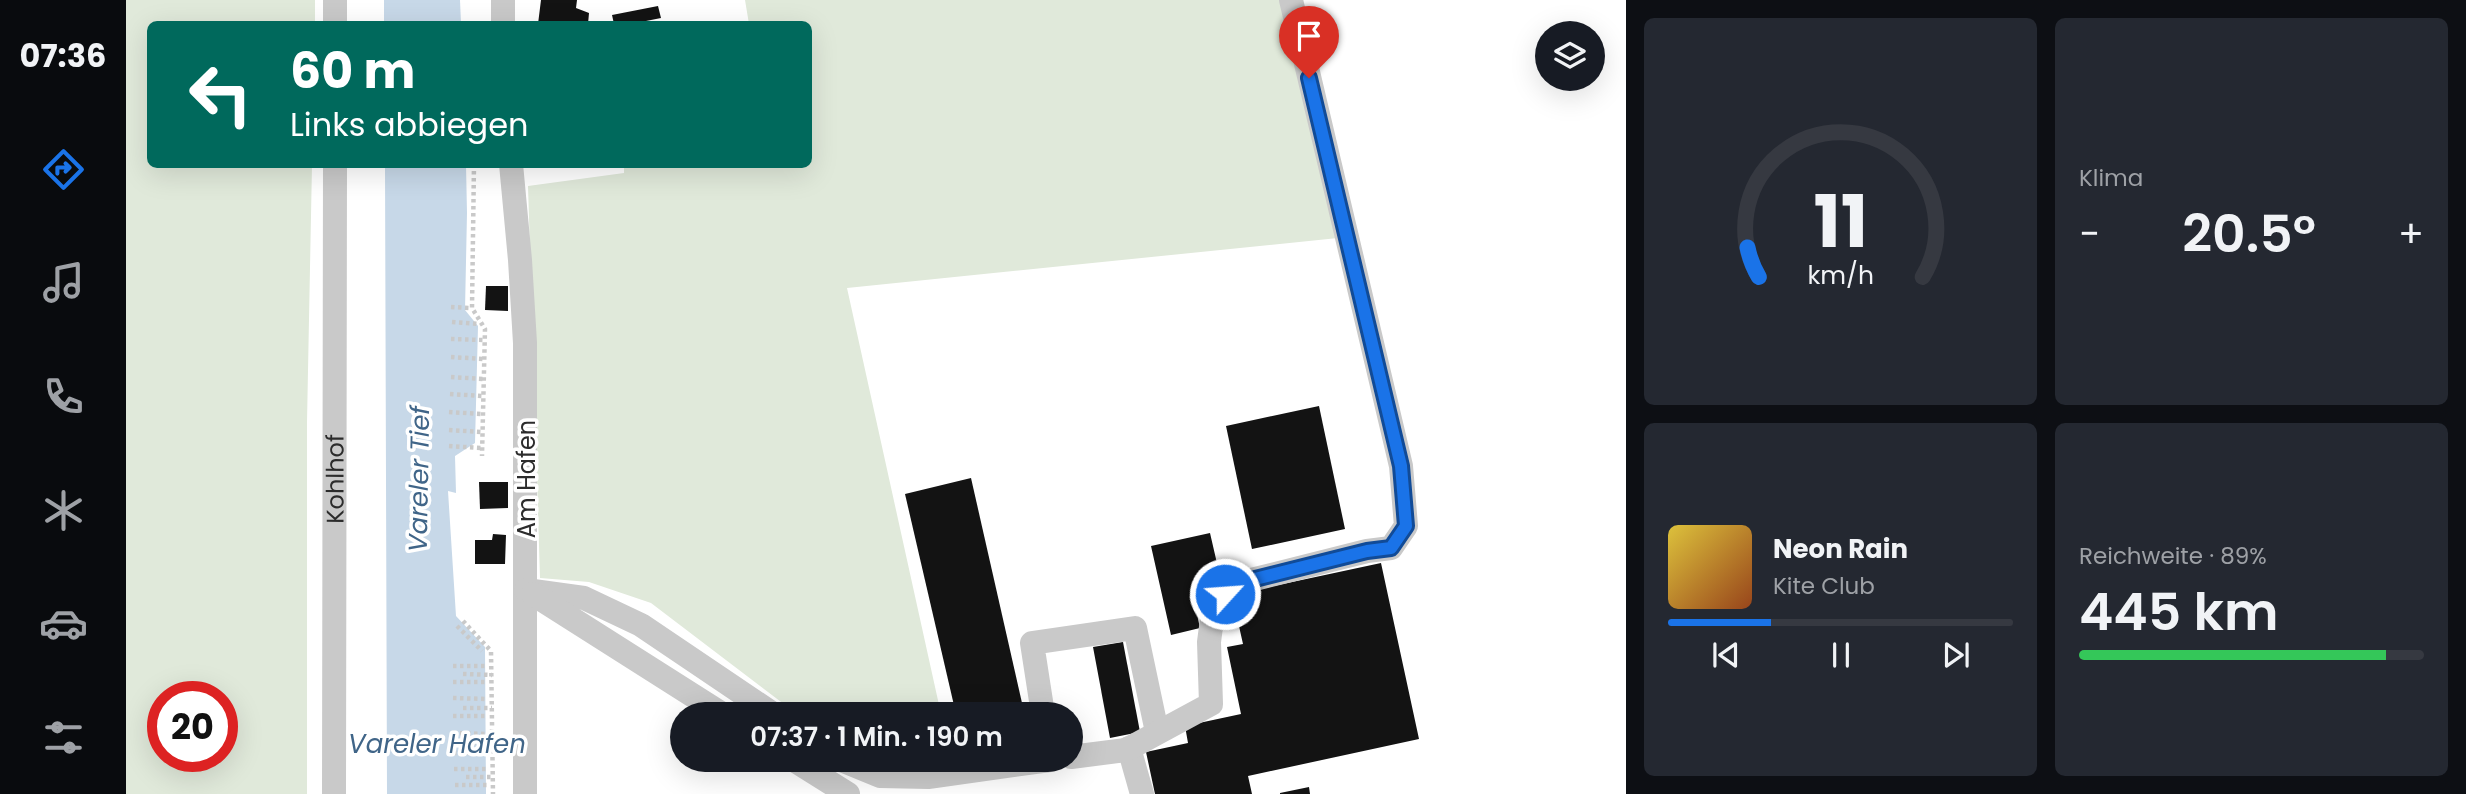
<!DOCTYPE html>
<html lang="de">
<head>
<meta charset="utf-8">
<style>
	body { margin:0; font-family:Poppins,sans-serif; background:#242831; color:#f1f3f6; height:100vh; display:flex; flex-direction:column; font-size:26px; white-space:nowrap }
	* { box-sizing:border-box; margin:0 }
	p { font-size:23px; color:#9ea1a6 }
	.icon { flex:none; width:38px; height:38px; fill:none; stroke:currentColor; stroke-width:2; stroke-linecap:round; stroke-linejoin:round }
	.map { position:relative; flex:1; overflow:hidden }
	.details { display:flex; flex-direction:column; gap:18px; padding:18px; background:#0d0f14; width:840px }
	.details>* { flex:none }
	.top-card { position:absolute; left:21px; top:21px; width:665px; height:147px; border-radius:10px; box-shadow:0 7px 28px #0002; background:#00695c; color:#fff; overflow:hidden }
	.controls { position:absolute; left:1409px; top:21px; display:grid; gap:14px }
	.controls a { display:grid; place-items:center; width:70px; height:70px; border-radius:50%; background:#171b24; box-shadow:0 7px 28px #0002; font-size:35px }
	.speed { position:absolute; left:21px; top:681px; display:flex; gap:14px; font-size:35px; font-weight:700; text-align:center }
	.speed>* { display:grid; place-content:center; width:91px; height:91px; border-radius:50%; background:#171b24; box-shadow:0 7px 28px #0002; line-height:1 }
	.speed .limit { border:10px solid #d22; background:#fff; color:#111 }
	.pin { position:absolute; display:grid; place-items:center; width:60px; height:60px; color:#fff; margin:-72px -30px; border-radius:50% 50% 50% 0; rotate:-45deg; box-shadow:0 0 7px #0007 }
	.pin .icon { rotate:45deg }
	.me { position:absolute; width:77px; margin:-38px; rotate:64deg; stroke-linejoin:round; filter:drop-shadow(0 0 5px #0008) }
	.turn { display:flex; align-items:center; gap:24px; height:147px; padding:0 28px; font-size:32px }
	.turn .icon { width:91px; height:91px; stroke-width:2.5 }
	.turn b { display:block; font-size:49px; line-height:60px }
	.big { font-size:52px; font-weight:600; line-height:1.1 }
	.details .tile { flex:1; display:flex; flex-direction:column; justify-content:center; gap:10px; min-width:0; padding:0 24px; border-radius:10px; background:#242831 }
	.details .dial { align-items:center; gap:0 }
	.dial svg { height:182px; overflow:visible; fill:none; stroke:#363941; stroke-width:7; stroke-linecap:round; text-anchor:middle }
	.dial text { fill:#f1f3f6; stroke:none }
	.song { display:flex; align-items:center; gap:21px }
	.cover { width:84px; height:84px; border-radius:10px; background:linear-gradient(135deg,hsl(50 70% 55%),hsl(20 70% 35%)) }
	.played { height:7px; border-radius:4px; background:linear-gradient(90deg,#1a73e8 30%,#363941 30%) }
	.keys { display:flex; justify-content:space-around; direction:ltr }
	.heat { display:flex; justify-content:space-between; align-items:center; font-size:38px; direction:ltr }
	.charge { height:10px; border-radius:5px; background:linear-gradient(90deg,#34c759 89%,#363941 0) }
	.details .tiles { flex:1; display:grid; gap:18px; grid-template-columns:repeat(2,1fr) }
	.trip { position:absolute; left:544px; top:702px; width:413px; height:70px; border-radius:35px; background:#171b24; box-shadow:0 7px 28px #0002; font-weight:600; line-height:70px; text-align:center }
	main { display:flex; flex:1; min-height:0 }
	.tab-bar { display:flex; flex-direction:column; width:126px; justify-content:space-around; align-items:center; background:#090b0e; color:#9ea1a6 }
	.tab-bar .icon { width:49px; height:49px }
	.tab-bar .current { color:#1a73e8 }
	.tab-bar b { font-size:32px; color:#f1f3f6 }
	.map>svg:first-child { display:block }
	.green { fill:#e0e9da; fill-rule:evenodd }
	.water { fill:#c7d8e8 }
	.building { fill:#131313 }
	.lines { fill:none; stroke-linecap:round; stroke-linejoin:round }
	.path { stroke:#c9c9c9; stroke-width:4.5; stroke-dasharray:3.5 3.5; stroke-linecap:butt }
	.minor { stroke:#c9c9c9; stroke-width:24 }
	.route-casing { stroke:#114b97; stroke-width:18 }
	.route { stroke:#1a73e8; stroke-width:12 }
	.labels { text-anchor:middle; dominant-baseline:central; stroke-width:7; stroke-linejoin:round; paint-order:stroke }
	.street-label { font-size:24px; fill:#2c2c2c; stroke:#fff }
	.water-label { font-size:26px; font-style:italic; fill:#406588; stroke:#fff }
</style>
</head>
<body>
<main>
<nav class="tab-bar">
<b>07:36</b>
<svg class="icon current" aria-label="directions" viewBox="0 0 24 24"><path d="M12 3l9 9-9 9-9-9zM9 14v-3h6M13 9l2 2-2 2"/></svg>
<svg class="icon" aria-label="music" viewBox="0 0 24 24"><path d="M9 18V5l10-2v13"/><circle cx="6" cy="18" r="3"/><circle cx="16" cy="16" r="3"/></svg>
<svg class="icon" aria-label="phone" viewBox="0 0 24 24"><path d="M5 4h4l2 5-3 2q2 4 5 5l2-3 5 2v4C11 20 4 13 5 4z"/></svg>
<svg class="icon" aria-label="climate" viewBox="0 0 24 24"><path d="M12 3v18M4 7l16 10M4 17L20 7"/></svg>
<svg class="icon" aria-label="car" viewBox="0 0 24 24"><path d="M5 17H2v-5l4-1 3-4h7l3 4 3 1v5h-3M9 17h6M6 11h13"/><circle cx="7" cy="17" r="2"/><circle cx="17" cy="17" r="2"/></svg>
<svg class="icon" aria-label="filters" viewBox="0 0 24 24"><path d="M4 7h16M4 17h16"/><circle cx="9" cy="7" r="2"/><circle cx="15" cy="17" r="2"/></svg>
</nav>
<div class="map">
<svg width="1500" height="794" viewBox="0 0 1500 794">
	<rect width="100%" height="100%" fill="#fff"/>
	<g class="green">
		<path d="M 0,0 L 189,0 L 189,24 L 24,24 L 24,164 L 186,165 L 181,422 L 181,794 L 0,794 ZM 37,696 L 96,696 L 96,756 L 37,756 Z"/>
		<polygon points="619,0 1157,0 1212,238 721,288 815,714 671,714 525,603 463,582 414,578 402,186 498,173 498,165 682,164 682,24 623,24"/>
	</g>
	<g class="water">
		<polygon points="258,0 334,0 335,24 258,24"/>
		<polygon points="259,165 340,165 341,213 339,310 352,326 349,443 329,456 330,493 322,491 330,616 359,647 360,794 261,794"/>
	</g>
	<g class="building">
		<polygon points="415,0 451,0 450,8 463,13 462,24 412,24"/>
		<polygon points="532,6 535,18 505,24 488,24 486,15"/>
		<polygon points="360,286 382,286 382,311 359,310"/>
		<polygon points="1193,406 1219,529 1126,549 1100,426"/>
		<polygon points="845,478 896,703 846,714 830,714 779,494"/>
		<polygon points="353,482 382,482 382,508 354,509"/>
		<polygon points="1084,533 1096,585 1066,592 1074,628 1045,635 1025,546"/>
		<polygon points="367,534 380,535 379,564 349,564 349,540 366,540"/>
		<polygon points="1255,563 1293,739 1122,776 1126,794 1029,794 1020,752 1062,743 1059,726 1115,714 1101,647 1117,644 1106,595"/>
		<polygon points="997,642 1014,732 984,738 967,647"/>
		<polygon points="1183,787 1184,794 1154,794 1154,793"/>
	</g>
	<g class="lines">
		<g class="path">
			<polyline points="348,164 346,308 359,329 356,456"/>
			<polyline points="325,307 344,308"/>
			<polyline points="326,322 354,324"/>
			<polyline points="325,339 357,340"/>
			<polyline points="325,357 358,359"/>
			<polyline points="325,377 357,379"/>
			<polyline points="324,394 356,396"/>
			<polyline points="323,412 355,414"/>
			<polyline points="323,430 355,432"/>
			<polyline points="323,446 355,448"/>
			<polyline points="337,621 365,651 367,794"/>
			<polyline points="331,626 356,651"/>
			<polyline points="327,666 362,666"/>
			<polyline points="337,674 366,675"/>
			<polyline points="327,682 362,682"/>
			<polyline points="327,698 362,699"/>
			<polyline points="337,708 366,708"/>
			<polyline points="327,716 362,716"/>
			<polyline points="327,733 362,734"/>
			<polyline points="339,743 366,743"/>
			<polyline points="327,753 362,753"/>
			<polyline points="328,769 363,769"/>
			<polyline points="340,777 367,777"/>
			<polyline points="329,785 363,785"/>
		</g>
		<g class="minor">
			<polyline points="377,0 377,24"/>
			<polyline points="209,24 209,0"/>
			<polyline points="385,164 394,260 399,343 399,794"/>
			<polyline points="400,590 458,598 515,625 647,714"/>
			<polyline points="407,594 596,714"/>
			<polyline points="917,714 906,643 1009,628 1031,732"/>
			<polyline points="1003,748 1016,794"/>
			<polyline points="945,757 1000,750 1085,704 1083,642 1088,604 1109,584 1241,551 1265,548 1280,526 1275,466 1165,0"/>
			<polyline points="668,760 722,794"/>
			<polyline points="715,760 754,776 802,777 924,760"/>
			<path id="s1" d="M 208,794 L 209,164"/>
		</g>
	</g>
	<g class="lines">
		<defs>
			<polyline id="route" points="1099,594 1109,584 1241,551 1265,548 1280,526 1275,466 1183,78"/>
		</defs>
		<use href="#route" class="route-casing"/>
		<use href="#route" class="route"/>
	</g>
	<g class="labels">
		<g class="street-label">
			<text stroke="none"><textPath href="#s1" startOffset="315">Kohlhof</textPath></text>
			<text transform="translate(400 479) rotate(-90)">Am Hafen</text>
		</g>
		<g class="water-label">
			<text transform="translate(293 479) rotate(-89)">Vareler Tief</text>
			<text x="311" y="744">Vareler Hafen</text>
		</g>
	</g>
</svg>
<div class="controls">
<a><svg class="icon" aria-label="layers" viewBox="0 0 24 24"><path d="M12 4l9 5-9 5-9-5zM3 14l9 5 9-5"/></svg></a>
</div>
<div class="speed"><div class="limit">20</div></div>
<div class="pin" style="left:1183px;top:78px;background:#d93025"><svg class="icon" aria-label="arrive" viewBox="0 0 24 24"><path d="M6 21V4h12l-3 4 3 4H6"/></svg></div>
<svg class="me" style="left:1099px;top:594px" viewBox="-20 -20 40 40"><circle r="17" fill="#1a73e8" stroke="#fff" stroke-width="3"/><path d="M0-11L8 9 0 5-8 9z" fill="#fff"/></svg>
<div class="trip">07:37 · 1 Min. · 190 m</div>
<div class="top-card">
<div class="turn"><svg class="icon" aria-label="left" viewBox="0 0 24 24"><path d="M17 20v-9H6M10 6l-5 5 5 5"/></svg><div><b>60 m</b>Links abbiegen</div></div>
</div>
</div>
<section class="details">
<div class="tiles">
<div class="tile dial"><svg viewBox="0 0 100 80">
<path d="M14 69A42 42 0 1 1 86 69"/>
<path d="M14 69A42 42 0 0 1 9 56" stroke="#1a73e8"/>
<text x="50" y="56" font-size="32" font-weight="700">11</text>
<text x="50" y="72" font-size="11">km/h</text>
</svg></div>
<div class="tile"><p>Klima</p>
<div class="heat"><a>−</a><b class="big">20.5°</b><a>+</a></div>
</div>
<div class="tile">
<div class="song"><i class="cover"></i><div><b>Neon Rain</b><p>Kite Club</p></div></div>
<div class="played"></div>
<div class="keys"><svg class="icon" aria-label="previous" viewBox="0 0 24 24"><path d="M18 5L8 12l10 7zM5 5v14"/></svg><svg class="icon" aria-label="pause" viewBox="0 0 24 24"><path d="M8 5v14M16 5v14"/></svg><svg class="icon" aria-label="next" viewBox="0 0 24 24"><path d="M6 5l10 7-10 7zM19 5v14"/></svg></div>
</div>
<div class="tile"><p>Reichweite · 89%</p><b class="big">445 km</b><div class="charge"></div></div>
</div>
</section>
</main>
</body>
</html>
